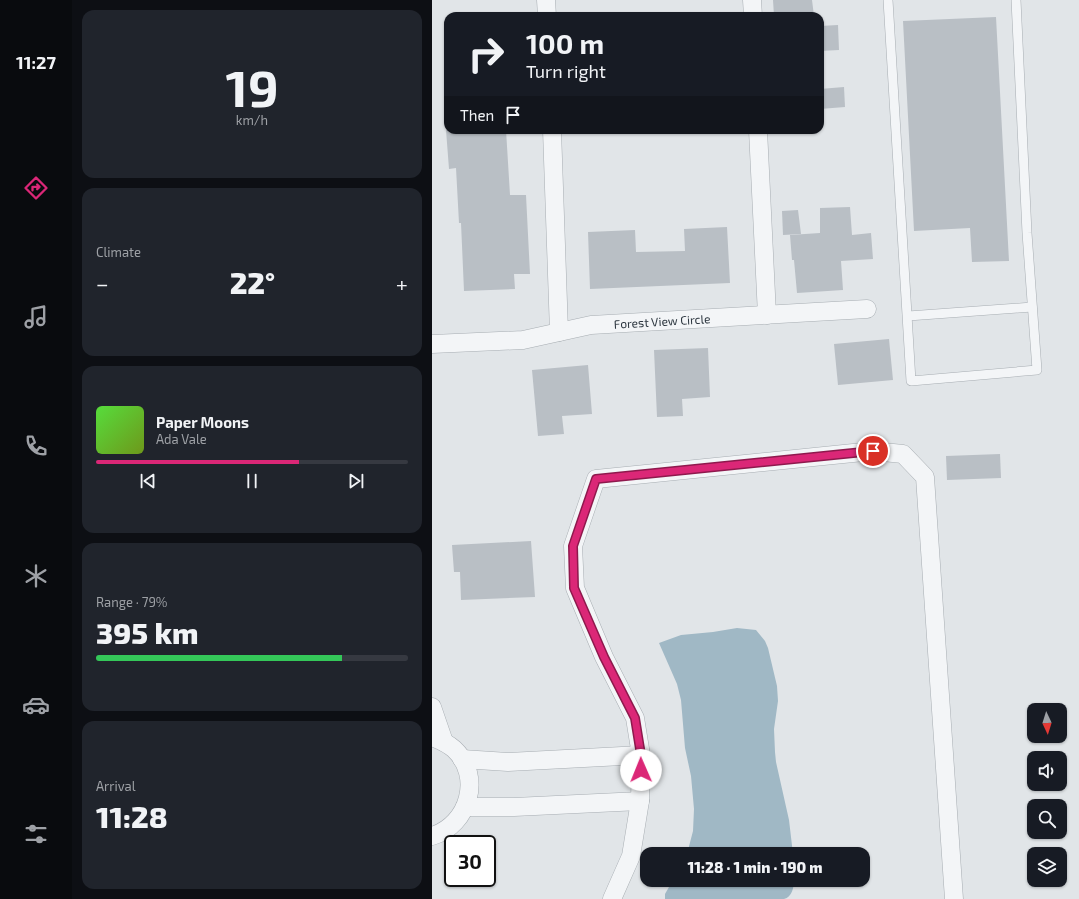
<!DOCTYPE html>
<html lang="en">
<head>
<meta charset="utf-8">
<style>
	body { margin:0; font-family:"Exo 2",sans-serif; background:#20242c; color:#f1f3f6; height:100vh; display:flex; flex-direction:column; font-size:15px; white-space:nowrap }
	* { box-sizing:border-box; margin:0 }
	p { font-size:13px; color:#9ea1a6 }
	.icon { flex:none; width:22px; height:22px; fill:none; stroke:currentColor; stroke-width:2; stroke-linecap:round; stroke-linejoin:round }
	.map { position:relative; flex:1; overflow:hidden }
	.panel { display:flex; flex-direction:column; gap:10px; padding:10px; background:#0d0f14; width:360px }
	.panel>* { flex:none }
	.top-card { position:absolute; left:12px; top:12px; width:380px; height:122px; border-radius:12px; box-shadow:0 1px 3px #0004; background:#171b24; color:#f1f3f6; overflow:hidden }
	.needle { width:26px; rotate:176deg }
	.controls { position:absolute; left:595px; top:703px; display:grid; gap:8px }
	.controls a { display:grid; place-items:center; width:40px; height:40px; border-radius:8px; background:#171b24; box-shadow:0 1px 3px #0004; font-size:20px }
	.speed { position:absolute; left:12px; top:835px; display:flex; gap:8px; font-size:20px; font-weight:700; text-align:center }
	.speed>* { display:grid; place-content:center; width:52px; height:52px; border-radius:50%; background:#171b24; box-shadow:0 1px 3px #0004; line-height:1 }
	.speed .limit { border:2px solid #111; border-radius:6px; background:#fff; color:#111 }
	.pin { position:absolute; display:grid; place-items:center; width:34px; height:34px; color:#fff; margin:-17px; border:2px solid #fff; border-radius:50%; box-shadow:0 1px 4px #0007 }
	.me { position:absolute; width:44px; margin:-22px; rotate:359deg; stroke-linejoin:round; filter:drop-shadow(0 0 3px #0008) }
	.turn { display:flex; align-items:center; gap:14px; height:84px; padding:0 16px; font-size:18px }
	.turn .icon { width:52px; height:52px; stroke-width:2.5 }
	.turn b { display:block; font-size:28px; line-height:34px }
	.then { display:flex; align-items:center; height:38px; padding:0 16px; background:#0003; gap:8px; font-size:15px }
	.big { font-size:30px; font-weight:800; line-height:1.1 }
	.panel .widget { flex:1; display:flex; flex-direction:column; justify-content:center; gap:6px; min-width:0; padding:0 14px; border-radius:12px; background:#20242c }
	.panel .dial { align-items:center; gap:0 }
	.dial b { font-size:52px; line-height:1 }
	.song { display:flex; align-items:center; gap:12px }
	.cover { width:48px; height:48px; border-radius:6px; background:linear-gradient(135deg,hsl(110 70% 55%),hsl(80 70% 35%)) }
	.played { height:4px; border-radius:2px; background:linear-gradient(90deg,#db2777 65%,#363941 65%) }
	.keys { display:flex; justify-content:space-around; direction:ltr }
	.heat { display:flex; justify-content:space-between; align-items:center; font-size:22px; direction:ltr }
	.charge { height:6px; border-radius:3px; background:linear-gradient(90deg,#34c759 79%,#363941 0) }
	.trip { position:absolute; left:208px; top:847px; width:230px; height:40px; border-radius:12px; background:#171b24; box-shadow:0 1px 3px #0004; font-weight:800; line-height:40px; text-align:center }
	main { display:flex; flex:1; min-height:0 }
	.tab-bar { display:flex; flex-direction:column; width:72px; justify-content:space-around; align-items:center; background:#090b0e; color:#9ea1a6 }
	.tab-bar .icon { width:28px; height:28px }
	.tab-bar .active { color:#db2777 }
	.tab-bar b { font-size:18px; color:#f1f3f6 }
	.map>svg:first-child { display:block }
	.water { fill:#a0b8c5 }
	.building { fill:#b9bfc5 }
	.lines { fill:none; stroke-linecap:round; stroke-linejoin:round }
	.service-casing { stroke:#a7adb2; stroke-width:10 }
	.minor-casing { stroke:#a7adb2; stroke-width:19 }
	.service { stroke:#f3f5f7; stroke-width:9 }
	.minor { stroke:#f3f5f7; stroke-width:18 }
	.route-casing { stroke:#8e194d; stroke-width:10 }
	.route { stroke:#db2777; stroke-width:7 }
	.labels { text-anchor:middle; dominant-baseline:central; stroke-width:3; stroke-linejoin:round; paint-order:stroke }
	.street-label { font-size:12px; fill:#2b353e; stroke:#f1f4f6 }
</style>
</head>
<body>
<main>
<nav class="tab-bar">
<b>11:27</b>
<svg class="icon active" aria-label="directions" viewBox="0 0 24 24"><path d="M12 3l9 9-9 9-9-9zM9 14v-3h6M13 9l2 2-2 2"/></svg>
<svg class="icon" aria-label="music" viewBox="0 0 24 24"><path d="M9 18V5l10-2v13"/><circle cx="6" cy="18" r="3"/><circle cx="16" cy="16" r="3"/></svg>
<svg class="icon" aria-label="phone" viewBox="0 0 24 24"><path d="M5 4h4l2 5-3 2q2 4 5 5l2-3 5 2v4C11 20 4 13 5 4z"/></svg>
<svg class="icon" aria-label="climate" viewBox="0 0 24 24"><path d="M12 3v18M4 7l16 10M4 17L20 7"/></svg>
<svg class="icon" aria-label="car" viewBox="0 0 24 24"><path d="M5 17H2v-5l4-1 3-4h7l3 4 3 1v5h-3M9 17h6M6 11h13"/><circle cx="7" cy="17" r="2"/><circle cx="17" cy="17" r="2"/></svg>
<svg class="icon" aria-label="filters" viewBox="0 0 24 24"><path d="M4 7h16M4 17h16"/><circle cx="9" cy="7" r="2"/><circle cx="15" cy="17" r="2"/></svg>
</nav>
<section class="panel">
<div class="widget dial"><b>19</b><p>km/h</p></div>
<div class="widget"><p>Climate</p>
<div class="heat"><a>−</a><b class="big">22°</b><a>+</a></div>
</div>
<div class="widget">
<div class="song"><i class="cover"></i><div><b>Paper Moons</b><p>Ada Vale</p></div></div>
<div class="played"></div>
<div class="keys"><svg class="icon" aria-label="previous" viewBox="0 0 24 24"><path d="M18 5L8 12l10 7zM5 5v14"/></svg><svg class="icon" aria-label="pause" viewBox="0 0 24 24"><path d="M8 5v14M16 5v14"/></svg><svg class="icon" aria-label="next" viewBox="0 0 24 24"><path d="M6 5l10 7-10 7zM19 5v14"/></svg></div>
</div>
<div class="widget"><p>Range · 79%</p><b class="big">395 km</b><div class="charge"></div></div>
<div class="widget"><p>Arrival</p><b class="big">11:28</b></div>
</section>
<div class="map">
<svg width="647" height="899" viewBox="0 0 647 899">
	<rect width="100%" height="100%" fill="#e1e5e8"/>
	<g class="water">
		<polygon points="305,628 324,630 333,641 336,648 345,686 346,701 342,729 343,752 344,762 357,820 361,854 255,854 261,831 262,809 259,776 253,748 249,700 245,684 227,643 249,635 281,632"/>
		<path d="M 241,880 L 362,880 C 362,887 360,897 352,899 L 233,899 L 233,894 Z"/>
	</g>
	<g class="building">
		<polygon points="341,0 380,0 382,16 342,16"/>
		<polygon points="564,17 577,261 540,262 538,228 482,231 471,21"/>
		<polygon points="406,25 407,50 388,51 388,26"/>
		<polygon points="412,87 413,107 388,109 388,89"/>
		<polygon points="14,130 74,130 78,195 94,195 98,274 82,274 83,289 32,291 29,223 27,223 24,168 17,169"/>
		<polygon points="418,207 420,235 439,233 441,259 409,261 411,290 365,293 362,260 360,260 358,235 388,233 388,208"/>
		<polygon points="366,210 369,234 351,235 350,211"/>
		<polygon points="295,227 298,283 158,289 156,232 203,230 204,252 253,251 252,229"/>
		<polygon points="457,339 461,380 406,385 402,344"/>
		<polygon points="276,348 278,397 250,399 251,416 225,417 222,350"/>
		<polygon points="156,365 160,414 130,416 132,434 106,436 100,370"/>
		<polygon points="568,454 569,478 515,480 514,456"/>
		<polygon points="99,541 103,597 29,600 28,572 22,572 20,545"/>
	</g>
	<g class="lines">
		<defs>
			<g id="service">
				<polyline points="456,0 479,381 605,370 595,233 584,0"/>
				<polyline points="476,316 600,307"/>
			</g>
			<g id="minor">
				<polyline points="114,0 115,16"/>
				<polyline points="320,0 321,16"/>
				<polyline points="120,130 127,332"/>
				<polyline points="326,130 335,315"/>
				<path id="s1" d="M 0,344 L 91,340 L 159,325 L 435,309"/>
				<polyline points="0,707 12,742"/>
				<path d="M 0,737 C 8,740 15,743 22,749 C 51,776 37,825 0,836"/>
				<polyline points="30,759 76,762 209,755"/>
				<polyline points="33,807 82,807 208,801"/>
				<polyline points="180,899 199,856 208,801 209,755 203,718 172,657 143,588 141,546 164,479 441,451 471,454 493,477 522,899"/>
			</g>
		</defs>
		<use href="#service" class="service-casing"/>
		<use href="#minor" class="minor-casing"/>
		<use href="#service" class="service"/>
		<use href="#minor" class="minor"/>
	</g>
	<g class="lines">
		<defs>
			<polyline id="route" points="209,770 209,755 203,718 172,657 142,588 141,546 164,479 441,451"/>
		</defs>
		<use href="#route" class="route-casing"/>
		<use href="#route" class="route"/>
	</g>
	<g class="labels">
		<g class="street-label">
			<text stroke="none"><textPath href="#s1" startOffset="232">Forest View Circle</textPath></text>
		</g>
	</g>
</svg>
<div class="controls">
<a><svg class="needle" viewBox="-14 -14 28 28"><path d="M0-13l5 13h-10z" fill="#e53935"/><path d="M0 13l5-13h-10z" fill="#9ea1a6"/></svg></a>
<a><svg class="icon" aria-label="sound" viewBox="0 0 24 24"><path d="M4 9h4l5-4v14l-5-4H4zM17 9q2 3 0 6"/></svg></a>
<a><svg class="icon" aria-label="search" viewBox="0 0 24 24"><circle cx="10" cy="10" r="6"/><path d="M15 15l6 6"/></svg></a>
<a><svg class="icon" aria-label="layers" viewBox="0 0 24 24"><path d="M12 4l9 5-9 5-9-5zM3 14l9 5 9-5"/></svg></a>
</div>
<div class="speed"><div class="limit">30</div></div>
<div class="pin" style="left:441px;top:451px;background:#d93025"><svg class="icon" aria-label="arrive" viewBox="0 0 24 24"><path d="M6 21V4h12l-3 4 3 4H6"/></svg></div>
<svg class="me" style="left:209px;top:770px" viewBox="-20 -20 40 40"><circle r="19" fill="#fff"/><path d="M0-13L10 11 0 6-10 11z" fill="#db2777"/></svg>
<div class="trip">11:28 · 1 min · 190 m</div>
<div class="top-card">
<div class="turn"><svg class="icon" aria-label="right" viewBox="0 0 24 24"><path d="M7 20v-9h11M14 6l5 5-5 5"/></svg><div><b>100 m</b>Turn right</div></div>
<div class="then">Then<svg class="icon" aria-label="arrive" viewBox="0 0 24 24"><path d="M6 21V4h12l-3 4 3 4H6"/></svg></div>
</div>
</div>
</main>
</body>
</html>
